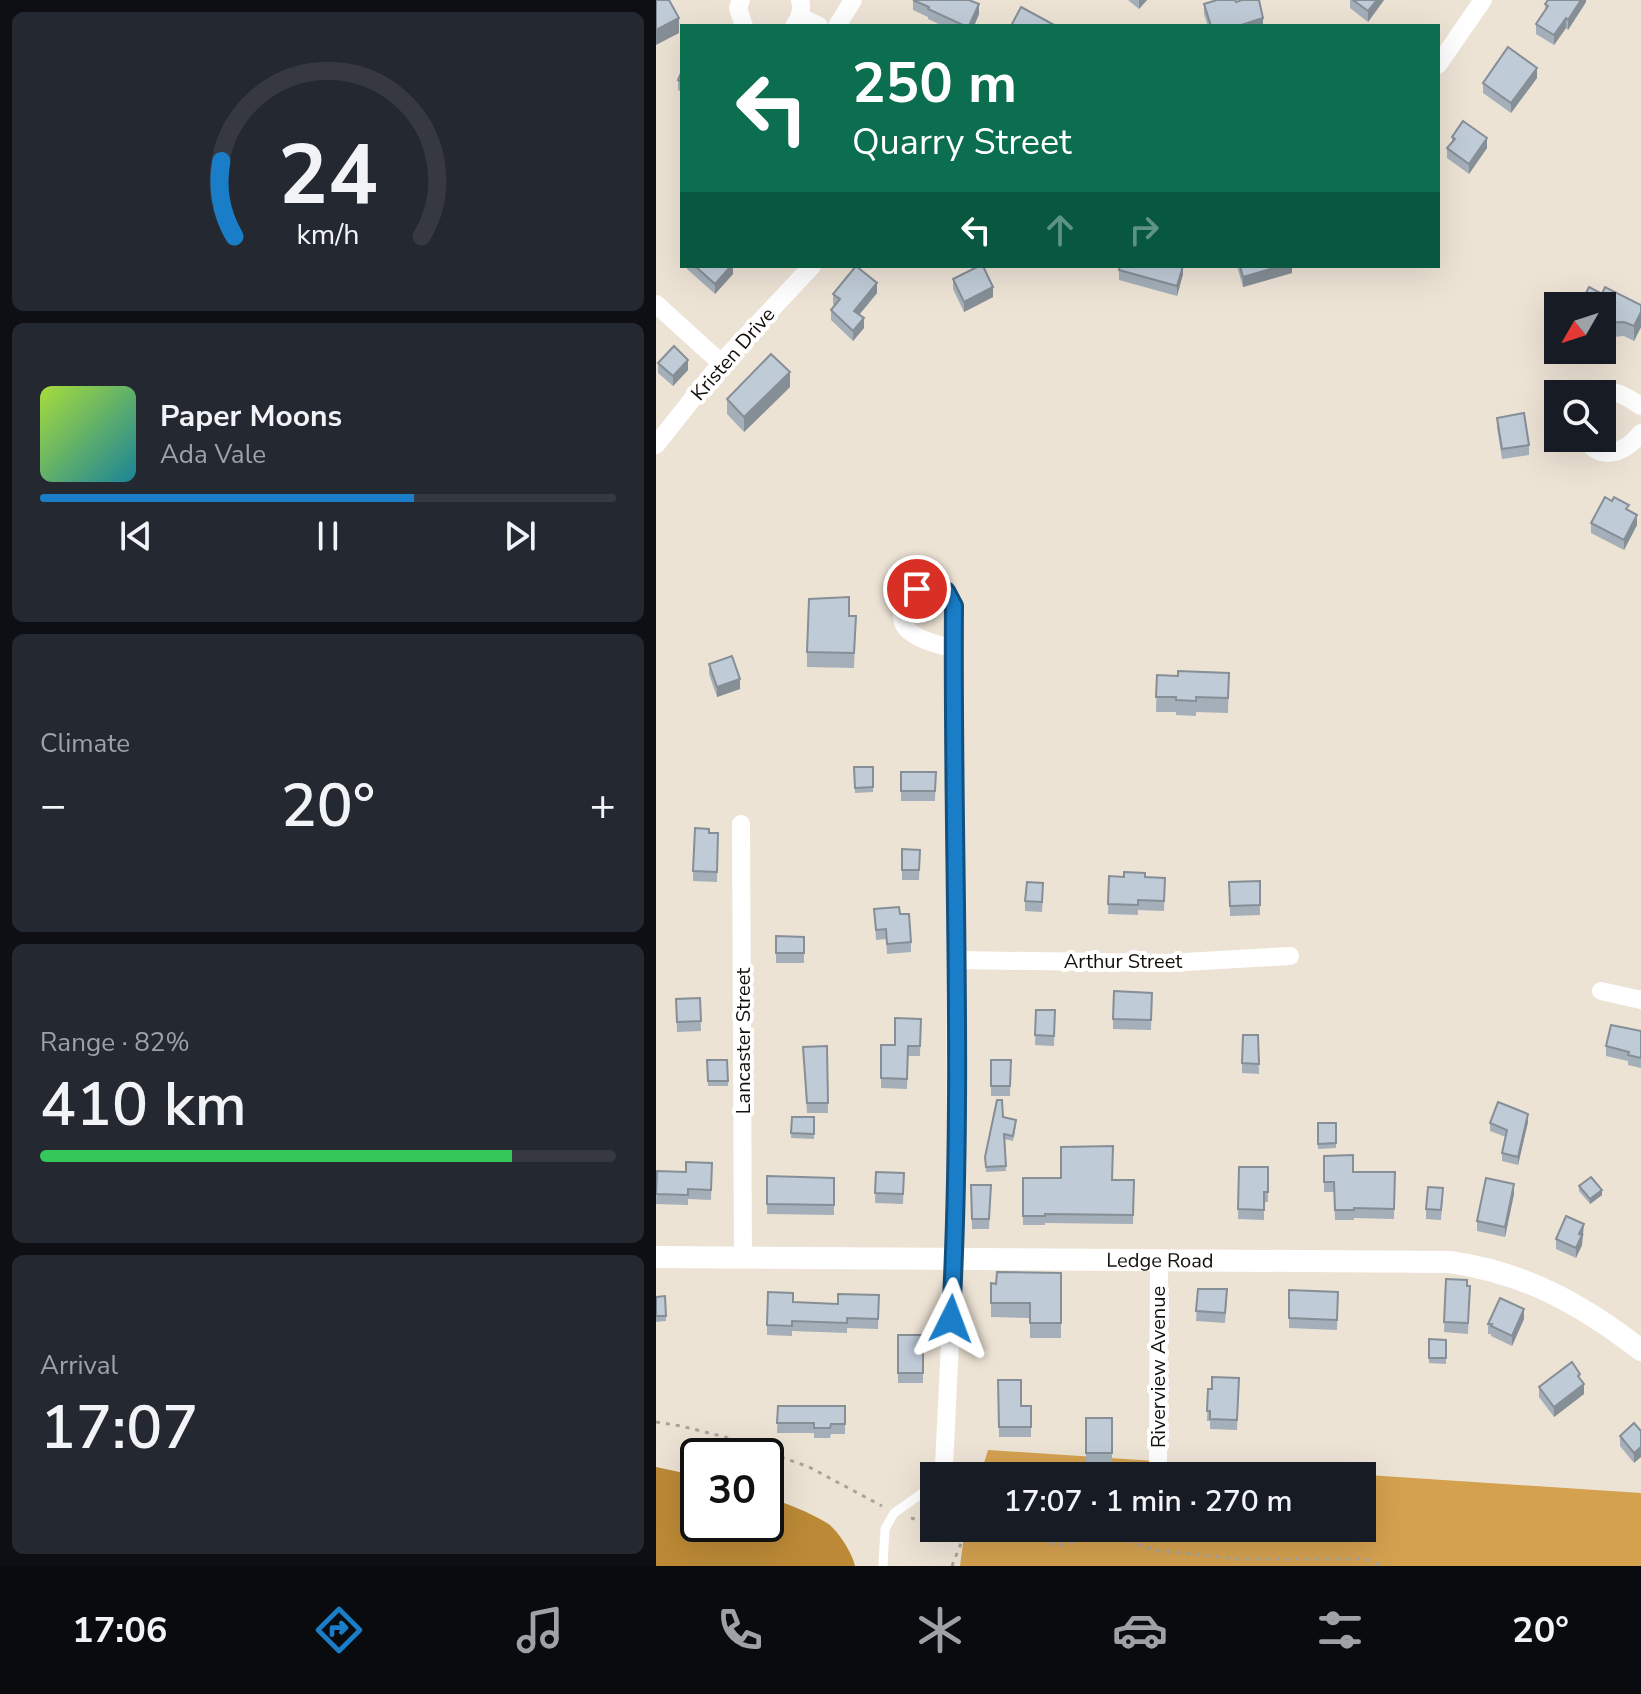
<!DOCTYPE html>
<html lang="en">
<head>
<meta charset="utf-8">
<style>
	body { margin:0; font-family:"Nunito Sans",sans-serif; background:#242831; color:#f1f3f6; height:100vh; display:flex; flex-direction:column; font-size:30px; white-space:nowrap }
	* { box-sizing:border-box; margin:0 }
	p { font-size:26px; color:#9ea1a6 }
	.icon { flex:none; width:44px; height:44px; fill:none; stroke:currentColor; stroke-width:2; stroke-linecap:round; stroke-linejoin:round }
	.map { position:relative; flex:1; overflow:hidden }
	.sheet { display:flex; flex-direction:column; gap:12px; padding:12px; background:#0d0f14; width:656px }
	.sheet>* { flex:none }
	.hud { position:absolute; left:24px; top:24px; width:760px; height:244px; border-radius:0px; box-shadow:0 8px 32px #0002; background:#0b6e4f; color:#fff; overflow:hidden }
	.needle { width:52px; rotate:231deg }
	.tools { position:absolute; left:888px; top:292px; display:grid; gap:16px }
	.tools a { display:grid; place-items:center; width:72px; height:72px; border-radius:0px; background:#171b24; box-shadow:0 8px 32px #0002; font-size:40px }
	.speed { position:absolute; left:24px; top:1438px; display:flex; gap:16px; font-size:40px; font-weight:700; text-align:center }
	.speed>* { display:grid; place-content:center; width:104px; height:104px; border-radius:50%; background:#171b24; box-shadow:0 8px 32px #0002; line-height:1 }
	.speed .limit { border:4px solid #111; border-radius:12px; background:#fff; color:#111 }
	.pin { position:absolute; display:grid; place-items:center; width:68px; height:68px; color:#fff; margin:-34px; border:4px solid #fff; border-radius:50%; box-shadow:0 2px 8px #0007 }
	.me { position:absolute; width:88px; margin:-44px; rotate:3deg; stroke-linejoin:round; filter:drop-shadow(0 0 6px #0008) }
	.turn { display:flex; align-items:center; gap:28px; height:168px; padding:0 40px; font-size:36px }
	.turn .icon { width:104px; height:104px; stroke-width:2.5 }
	.turn b { display:block; font-size:56px; line-height:68px }
	.lanes { display:flex; align-items:center; height:76px; padding:0 40px; background:#0003; justify-content:center; gap:40px; direction:ltr }
	.lanes .off { opacity:.35 }
	.big { font-size:60px; font-weight:600; line-height:1.1 }
	.sheet .widget { flex:1; display:flex; flex-direction:column; justify-content:center; gap:12px; min-width:0; padding:0 28px; border-radius:12px; background:#242831 }
	.sheet .dial { align-items:center; gap:0 }
	.dial svg { height:208px; overflow:visible; fill:none; stroke:#363941; stroke-width:7; stroke-linecap:round; text-anchor:middle }
	.dial text { fill:#f1f3f6; stroke:none }
	.song { display:flex; align-items:center; gap:24px }
	.cover { width:96px; height:96px; border-radius:12px; background:linear-gradient(135deg,hsl(80 70% 55%),hsl(190 70% 35%)) }
	.played { height:8px; border-radius:4px; background:linear-gradient(90deg,#197dc8 65%,#363941 65%) }
	.keys { display:flex; justify-content:space-around; direction:ltr }
	.heat { display:flex; justify-content:space-between; align-items:center; font-size:44px; direction:ltr }
	.charge { height:12px; border-radius:6px; background:linear-gradient(90deg,#34c759 82%,#363941 0) }
	.trip { position:absolute; left:264px; top:1462px; width:456px; height:80px; border-radius:0px; background:#171b24; box-shadow:0 8px 32px #0002; font-weight:600; line-height:80px; text-align:center }
	.dock { display:flex; height:128px; justify-content:space-around; align-items:center; background:#090b0e; color:#9ea1a6 }
	.dock .icon { width:56px; height:56px }
	.dock .current { color:#197dc8 }
	.dock b { font-size:36px; color:#f1f3f6 }
	main { display:flex; flex:1; min-height:0 }
	.map>svg:first-child { display:block }
	.forest { fill:#d4a14f }
	.water { fill:#bc8a36 }
	.lines { fill:none; stroke-linecap:round; stroke-linejoin:round }
	.path { stroke:#aba397; stroke-width:3; stroke-dasharray:4 6; stroke-linecap:butt }
	.service { stroke:#fff; stroke-width:9 }
	.minor { stroke:#fff; stroke-width:18 }
	.tertiary { stroke:#fff; stroke-width:22 }
	.wall { fill:#a4afb9 }
	.shaded-wall { fill:#868e96 }
	.building { fill:#bfcbd7; stroke:#868e96; stroke-width:2 }
	.route-casing { stroke:#105182; stroke-width:20 }
	.route { stroke:#197dc8; stroke-width:14 }
	.labels { text-anchor:middle; dominant-baseline:central; stroke-width:8; stroke-linejoin:round; paint-order:stroke }
	.street-label { font-size:20px; fill:#13100b; stroke:#fff }
</style>
</head>
<body>
<main>
<section class="sheet">
<div class="widget dial"><svg viewBox="0 0 100 80">
<path d="M14 69A42 42 0 1 1 86 69"/>
<path d="M14 69A42 42 0 0 1 9 40" stroke="#197dc8"/>
<text x="50" y="56" font-size="32" font-weight="700">24</text>
<text x="50" y="72" font-size="11">km/h</text>
</svg></div>
<div class="widget">
<div class="song"><i class="cover"></i><div><b>Paper Moons</b><p>Ada Vale</p></div></div>
<div class="played"></div>
<div class="keys"><svg class="icon" aria-label="previous" viewBox="0 0 24 24"><path d="M18 5L8 12l10 7zM5 5v14"/></svg><svg class="icon" aria-label="pause" viewBox="0 0 24 24"><path d="M8 5v14M16 5v14"/></svg><svg class="icon" aria-label="next" viewBox="0 0 24 24"><path d="M6 5l10 7-10 7zM19 5v14"/></svg></div>
</div>
<div class="widget"><p>Climate</p>
<div class="heat"><a>−</a><b class="big">20°</b><a>+</a></div>
</div>
<div class="widget"><p>Range · 82%</p><b class="big">410 km</b><div class="charge"></div></div>
<div class="widget"><p>Arrival</p><b class="big">17:07</b></div>
</section>
<div class="map">
<svg width="985" height="1566" viewBox="0 0 985 1566">
	<rect width="100%" height="100%" fill="#ede3d5"/>
	<polygon class="forest" points="332,1450 985,1493 985,1566 304,1566 309,1528 706,1528 706,1476 324,1476"/>
	<path class="water" d="M 0,1467 L 42,1476 L 42,1524 L 110,1524 L 110,1497 C 130,1503 153,1512 171,1523 C 181,1529 197,1554 199,1566 L 0,1566 Z"/>
	<g class="lines">
		<g class="path">
			<polyline points="0,1422 25,1426 69,1437 153,1467 226,1506"/>
			<polyline points="255,1518 278,1524"/>
			<polyline points="316,1528 367,1534 401,1545 455,1535 498,1550 583,1559 710,1559 726,1566"/>
			<polyline points="296,1566 311,1528"/>
		</g>
		<polyline class="service" points="227,1566 229,1529 238,1513 278,1485"/>
		<g class="minor">
			<polyline points="85,0 82,8 88,26"/>
			<polyline points="144,17 163,26"/>
			<path d="M 138,26 C 144,18 147,10 144,0"/>
			<polyline points="181,26 197,0"/>
			<polyline points="782,65 827,0"/>
			<polyline points="0,304 65,363"/>
			<path d="M 944,394 C 959,387 973,399 985,406"/>
			<path d="M 928,438 C 945,462 968,454 985,433"/>
			<polyline points="0,445 65,363 156,266"/>
			<polyline points="85,824 87,1258"/>
			<polyline points="300,960 511,963 634,956"/>
			<polyline points="945,991 985,1000"/>
			<path d="M 288,1466 L 298,1260 L 300,1158 L 298,606 L 290,591 C 281,588 269,585 260,590 C 248,598 241,618 251,629 C 263,641 282,644 298,649"/>
			<polyline points="502,1475 503,1260"/>
		</g>
		<path class="tertiary" id="s1" d="M 0,1257 L 794,1262 C 870,1273 925,1304 985,1350"/>
	</g>
	<g class="wall">
		<polygon points="257,0 323,14 318,26 287,26 272,19 272,17 257,10"/>
		<polygon points="472,0 491,0 483,9"/>
		<polygon points="694,0 728,0 712,22 694,8"/>
		<polygon points="930,0 930,2 912,30 910,28 898,45 880,34 880,24 889,11 889,4"/>
		<polygon points="580,2 607,26 552,26 548,14 548,4"/>
		<polygon points="26,71 26,92 22,90 22,80"/>
		<polygon points="881,78 855,113 827,93 827,83"/>
		<polygon points="796,137 831,148 813,174 791,158 791,148 796,142"/>
		<polygon points="31,266 77,266 77,274 59,294 31,269"/>
		<polygon points="527,266 527,274 521,296 463,280 463,270"/>
		<polygon points="581,266 636,266 636,273 587,287"/>
		<polygon points="297,279 337,297 308,312 297,289"/>
		<polygon points="221,293 203,315 208,328 197,341 175,320 175,310 179,306 177,304 177,294"/>
		<polygon points="946,294 985,305 985,327 978,341 968,336 946,338 946,306 928,297"/>
		<polygon points="2,363 32,370 17,386 2,373"/>
		<polygon points="134,387 88,432 71,414 71,399"/>
		<polygon points="841,418 873,445 873,455 846,459 841,428"/>
		<polygon points="973,510 981,525 968,550 935,533 935,523"/>
		<polygon points="193,616 200,616 198,668 151,667 151,652"/>
		<polygon points="53,664 84,689 61,697 53,674"/>
		<polygon points="573,673 572,713 540,712 540,716 520,715 520,712 500,712 501,675 522,676"/>
		<polygon points="198,767 217,767 217,792 199,793"/>
		<polygon points="245,772 280,772 279,801 245,801"/>
		<polygon points="53,833 62,833 61,882 37,881 37,871"/>
		<polygon points="246,849 264,850 263,880 246,880"/>
		<polygon points="453,876 509,878 508,911 482,910 482,915 452,914"/>
		<polygon points="604,881 604,915 574,916 573,882"/>
		<polygon points="387,893 386,912 369,911 369,901"/>
		<polygon points="218,909 244,914 255,942 255,952 231,954 230,939 220,940"/>
		<polygon points="120,936 148,937 148,963 120,963"/>
		<polygon points="496,993 495,1030 457,1029 457,1019"/>
		<polygon points="44,998 45,1031 21,1032 20,999"/>
		<polygon points="380,1010 399,1010 398,1046 379,1045"/>
		<polygon points="265,1019 264,1056 252,1056 251,1089 225,1088 225,1045 239,1045"/>
		<polygon points="985,1031 985,1068 972,1065 972,1061 950,1056 950,1046"/>
		<polygon points="602,1035 603,1074 586,1073 586,1063"/>
		<polygon points="171,1046 172,1113 151,1113 147,1047"/>
		<polygon points="51,1060 71,1060 72,1086 52,1086"/>
		<polygon points="335,1060 355,1060 354,1096 335,1096"/>
		<polygon points="136,1117 158,1117 158,1139 135,1138"/>
		<polygon points="347,1117 360,1125 357,1141 348,1139 350,1171 330,1172 329,1157"/>
		<polygon points="872,1122 862,1165 846,1161 846,1153 850,1137 834,1131 834,1123"/>
		<polygon points="662,1123 680,1123 680,1148 662,1149"/>
		<polygon points="668,1156 697,1172 739,1172 738,1219 698,1218 698,1220 679,1220 678,1192 668,1192"/>
		<polygon points="56,1163 55,1200 32,1199 32,1205 0,1204 1,1171 30,1172"/>
		<polygon points="583,1167 612,1167 612,1202 608,1202 608,1220 582,1219"/>
		<polygon points="220,1172 248,1173 247,1204 219,1203"/>
		<polygon points="111,1176 178,1178 178,1215 111,1214"/>
		<polygon points="367,1178 478,1180 477,1224 389,1223 389,1225 367,1225"/>
		<polygon points="315,1185 335,1185 333,1229 316,1229"/>
		<polygon points="923,1186 946,1195 934,1204 923,1191"/>
		<polygon points="858,1194 849,1237 821,1231 821,1221"/>
		<polygon points="787,1198 785,1220 770,1219 770,1209"/>
		<polygon points="928,1234 926,1238 926,1245 920,1258 900,1249 900,1239"/>
		<polygon points="405,1273 405,1338 374,1338 374,1318 335,1317 335,1283"/>
		<polygon points="790,1279 814,1286 812,1334 788,1332"/>
		<polygon points="542,1289 571,1299 569,1323 540,1321"/>
		<polygon points="633,1290 682,1292 681,1330 633,1328"/>
		<polygon points="223,1295 222,1329 191,1328 191,1333 136,1331 136,1336 111,1335 111,1325 137,1302 182,1304"/>
		<polygon points="9,1296 10,1321 0,1322 0,1297"/>
		<polygon points="868,1319 856,1346 835,1336 835,1334 832,1334 832,1324"/>
		<rect x="242" y="1335" width="25" height="48"/>
		<polygon points="773,1339 790,1340 790,1364 773,1363"/>
		<polygon points="583,1378 581,1430 554,1429 554,1421 551,1421 552,1389 556,1389"/>
		<polygon points="924,1379 928,1394 898,1417 883,1397 883,1387"/>
		<polygon points="342,1380 365,1406 375,1406 375,1437 343,1437"/>
		<polygon points="122,1406 189,1406 189,1434 175,1434 174,1438 158,1438 158,1433 121,1433"/>
		<rect x="430" y="1418" width="26" height="45"/>
		<polygon points="985,1431 978,1463 964,1446 964,1436"/>
	</g>
	<g class="shaded-wall">
		<polygon points="483,0 491,0 483,9"/>
		<polygon points="721,0 728,0 712,22 712,11"/>
		<polygon points="925,0 930,0 930,2 912,30 912,20"/>
		<polygon points="323,4 323,14 318,26 313,26"/>
		<polygon points="23,18 23,33 0,45 0,30"/>
		<polygon points="607,18 607,26 582,26"/>
		<polygon points="910,18 910,28 898,45 898,35"/>
		<polygon points="881,68 881,78 855,113 855,103"/>
		<polygon points="831,138 831,148 813,174 813,164"/>
		<polygon points="75,266 77,266 77,274 59,294 59,284"/>
		<polygon points="527,266 527,274 521,296 521,286"/>
		<polygon points="625,266 636,266 636,273 587,287 587,277"/>
		<polygon points="221,283 221,293 198,321 198,311"/>
		<polygon points="337,287 337,297 308,312 308,302"/>
		<polygon points="985,312 985,327 978,341 978,326"/>
		<polygon points="208,318 208,328 197,341 197,331"/>
		<polygon points="32,360 32,370 17,386 17,376"/>
		<polygon points="134,372 134,387 88,432 88,417"/>
		<polygon points="981,515 981,525 968,550 968,540"/>
		<polygon points="84,679 84,689 61,697 61,687"/>
		<polygon points="872,1114 872,1122 862,1165 862,1157"/>
		<polygon points="858,1184 858,1194 849,1237 849,1227"/>
		<polygon points="946,1190 946,1195 934,1204 934,1199"/>
		<polygon points="928,1224 926,1245 920,1258 920,1248 923,1234"/>
		<polygon points="868,1309 868,1319 856,1346 856,1336"/>
		<polygon points="928,1384 928,1394 898,1417 898,1407"/>
		<polygon points="985,1447 985,1457 978,1463 978,1453"/>
	</g>
	<g class="building">
		<polygon points="0,0 13,0 23,18 0,30"/>
		<polygon points="257,0 313,0 323,4 313,26 309,26 272,9 273,7"/>
		<polygon points="561,0 579,0 580,2 586,0 603,0 607,18 582,26 555,26 548,4"/>
		<polygon points="697,0 721,0 712,11"/>
		<polygon points="892,0 925,0 912,20 910,18 898,35 880,24 892,6 889,4"/>
		<polygon points="365,7 400,26 355,26"/>
		<polygon points="852,47 881,68 855,103 827,83"/>
		<polygon points="26,71 26,82 22,80"/>
		<polygon points="807,121 831,138 813,164 791,148 799,139 796,137"/>
		<polygon points="39,266 75,266 59,284"/>
		<polygon points="200,266 221,283 198,311 208,318 197,331 175,310 184,299 177,294"/>
		<polygon points="323,266 327,266 337,287 308,302 297,279"/>
		<polygon points="464,266 527,266 521,286 463,270"/>
		<polygon points="584,266 625,266 587,277"/>
		<polygon points="933,287 946,294 949,287 985,305 985,312 978,326 968,322 946,323 946,306 914,306 920,294 928,297"/>
		<polygon points="18,346 32,360 17,376 2,363"/>
		<polygon points="115,354 134,372 88,417 71,399"/>
		<polygon points="868,413 873,445 846,449 841,418"/>
		<polygon points="949,497 956,501 958,497 973,505 970,509 981,515 968,540 935,523"/>
		<polygon points="193,597 193,616 200,616 198,653 151,652 153,599"/>
		<polygon points="76,656 84,679 61,687 53,664"/>
		<polygon points="522,671 573,673 572,698 540,697 540,701 520,700 520,697 500,697 501,675 522,676"/>
		<polygon points="198,767 217,767 217,787 199,788"/>
		<polygon points="245,772 280,772 279,791 245,791"/>
		<polygon points="39,828 53,829 53,833 62,833 61,872 37,871"/>
		<polygon points="246,849 264,850 263,870 246,870"/>
		<polygon points="468,872 489,873 489,877 509,878 508,901 482,900 482,905 452,904 453,876 468,877"/>
		<polygon points="604,881 604,905 574,906 573,882"/>
		<polygon points="371,882 387,883 386,902 369,901"/>
		<polygon points="243,907 244,914 253,914 255,942 231,944 230,929 220,930 218,909"/>
		<polygon points="120,936 148,937 148,953 120,953"/>
		<polygon points="458,991 496,993 495,1020 457,1019"/>
		<polygon points="44,998 45,1021 21,1022 20,999"/>
		<polygon points="380,1010 399,1010 398,1036 379,1035"/>
		<polygon points="239,1018 265,1019 264,1046 252,1046 251,1079 225,1078 225,1045 239,1045"/>
		<polygon points="955,1025 985,1031 985,1058 972,1055 973,1052 950,1046"/>
		<polygon points="587,1035 602,1035 603,1064 586,1063"/>
		<polygon points="171,1046 172,1103 151,1103 147,1047"/>
		<polygon points="51,1060 71,1060 72,1081 52,1081"/>
		<polygon points="335,1060 355,1060 354,1086 335,1086"/>
		<polygon points="341,1100 346,1100 347,1117 360,1120 357,1136 348,1134 350,1166 330,1167 329,1157"/>
		<polygon points="842,1102 872,1114 862,1157 846,1153 851,1130 834,1123"/>
		<polygon points="136,1117 158,1117 158,1134 135,1133"/>
		<polygon points="662,1123 680,1123 680,1143 662,1144"/>
		<polygon points="457,1146 456,1180 478,1180 477,1215 389,1214 389,1216 367,1216 367,1178 405,1178 405,1147"/>
		<polygon points="697,1155 697,1172 739,1172 738,1209 698,1208 698,1210 679,1210 678,1182 668,1182 668,1156"/>
		<polygon points="30,1162 56,1163 55,1190 32,1189 32,1195 0,1194 1,1171 30,1172"/>
		<polygon points="583,1167 612,1167 612,1192 608,1192 608,1210 582,1209"/>
		<polygon points="220,1172 248,1173 247,1194 219,1193"/>
		<polygon points="111,1176 178,1178 178,1205 111,1204"/>
		<polygon points="935,1177 946,1190 934,1199 923,1186"/>
		<polygon points="830,1178 858,1184 849,1227 821,1221"/>
		<polygon points="315,1185 335,1185 333,1219 316,1219"/>
		<polygon points="772,1187 787,1188 785,1210 770,1209"/>
		<polygon points="910,1216 928,1224 923,1234 926,1235 920,1248 900,1239"/>
		<polygon points="341,1272 405,1273 405,1323 374,1323 374,1303 335,1303 335,1283 340,1284"/>
		<polygon points="790,1279 811,1280 811,1286 814,1286 812,1323 788,1322"/>
		<polygon points="542,1289 571,1289 569,1313 540,1311"/>
		<polygon points="633,1290 682,1292 681,1320 633,1318"/>
		<polygon points="112,1292 137,1293 137,1302 182,1304 182,1294 223,1295 222,1319 191,1318 191,1323 136,1321 136,1326 111,1325"/>
		<polygon points="9,1296 10,1316 0,1316 0,1297"/>
		<polygon points="844,1298 868,1309 856,1336 835,1326 836,1324 832,1324"/>
		<rect x="242" y="1335" width="25" height="38"/>
		<polygon points="773,1339 790,1340 790,1358 773,1358"/>
		<polygon points="916,1362 924,1374 922,1376 928,1384 898,1407 883,1387"/>
		<polygon points="556,1377 583,1378 581,1420 554,1419 554,1411 551,1411 552,1389 556,1389"/>
		<polygon points="342,1380 365,1380 365,1406 375,1406 375,1427 343,1427"/>
		<polygon points="122,1406 189,1406 189,1424 175,1424 174,1428 158,1428 158,1423 121,1423"/>
		<rect x="430" y="1418" width="26" height="35"/>
		<polygon points="978,1423 985,1431 985,1447 978,1453 964,1436"/>
	</g>
	<g class="lines">
		<defs>
			<path id="route" d="M 261,589 L 277,587 L 290,591 L 298,606 C 296,843 308,1081 295,1319"/>
		</defs>
		<use href="#route" class="route-casing"/>
		<use href="#route" class="route"/>
	</g>
	<g class="labels">
		<g class="street-label">
			<text transform="translate(77 354) rotate(-49)">Kristen Drive</text>
			<text x="467" y="961">Arthur Street</text>
			<text transform="translate(87 1041) rotate(-90)">Lancaster Street</text>
			<text stroke="none"><textPath href="#s1" startOffset="504">Ledge Road</textPath></text>
			<text transform="translate(502 1367) rotate(-90)">Riverview Avenue</text>
		</g>
	</g>
</svg>
<div class="tools">
<a><svg class="needle" viewBox="-14 -14 28 28"><path d="M0-13l5 13h-10z" fill="#e53935"/><path d="M0 13l5-13h-10z" fill="#9ea1a6"/></svg></a>
<a><svg class="icon" aria-label="search" viewBox="0 0 24 24"><circle cx="10" cy="10" r="6"/><path d="M15 15l6 6"/></svg></a>
</div>
<div class="speed"><div class="limit">30</div></div>
<div class="pin" style="left:261px;top:589px;background:#d93025"><svg class="icon" aria-label="arrive" viewBox="0 0 24 24"><path d="M6 21V4h12l-3 4 3 4H6"/></svg></div>
<svg class="me" style="left:295px;top:1319px" viewBox="-20 -20 40 40"><path d="M0-17L14 15 0 8-14 15z" fill="#197dc8" stroke="#fff" stroke-width="4"/></svg>
<div class="trip">17:07 · 1 min · 270 m</div>
<div class="hud">
<div class="turn"><svg class="icon" aria-label="left" viewBox="0 0 24 24"><path d="M17 20v-9H6M10 6l-5 5 5 5"/></svg><div><b>250 m</b>Quarry Street</div></div>
<div class="lanes"><svg class="icon" aria-label="left" viewBox="0 0 24 24"><path d="M17 20v-9H6M10 6l-5 5 5 5"/></svg><svg class="icon off" aria-label="ahead" viewBox="0 0 24 24"><path d="M12 20V5M6 11l6-6 6 6"/></svg><svg class="icon off" aria-label="right" viewBox="0 0 24 24"><path d="M7 20v-9h11M14 6l5 5-5 5"/></svg></div>
</div>
</div>
</main>
<nav class="dock">
<b>17:06</b>
<svg class="icon current" aria-label="directions" viewBox="0 0 24 24"><path d="M12 3l9 9-9 9-9-9zM9 14v-3h6M13 9l2 2-2 2"/></svg>
<svg class="icon" aria-label="music" viewBox="0 0 24 24"><path d="M9 18V5l10-2v13"/><circle cx="6" cy="18" r="3"/><circle cx="16" cy="16" r="3"/></svg>
<svg class="icon" aria-label="phone" viewBox="0 0 24 24"><path d="M5 4h4l2 5-3 2q2 4 5 5l2-3 5 2v4C11 20 4 13 5 4z"/></svg>
<svg class="icon" aria-label="climate" viewBox="0 0 24 24"><path d="M12 3v18M4 7l16 10M4 17L20 7"/></svg>
<svg class="icon" aria-label="car" viewBox="0 0 24 24"><path d="M5 17H2v-5l4-1 3-4h7l3 4 3 1v5h-3M9 17h6M6 11h13"/><circle cx="7" cy="17" r="2"/><circle cx="17" cy="17" r="2"/></svg>
<svg class="icon" aria-label="filters" viewBox="0 0 24 24"><path d="M4 7h16M4 17h16"/><circle cx="9" cy="7" r="2"/><circle cx="15" cy="17" r="2"/></svg>
<b>20°</b>
</nav>
</body>
</html>
